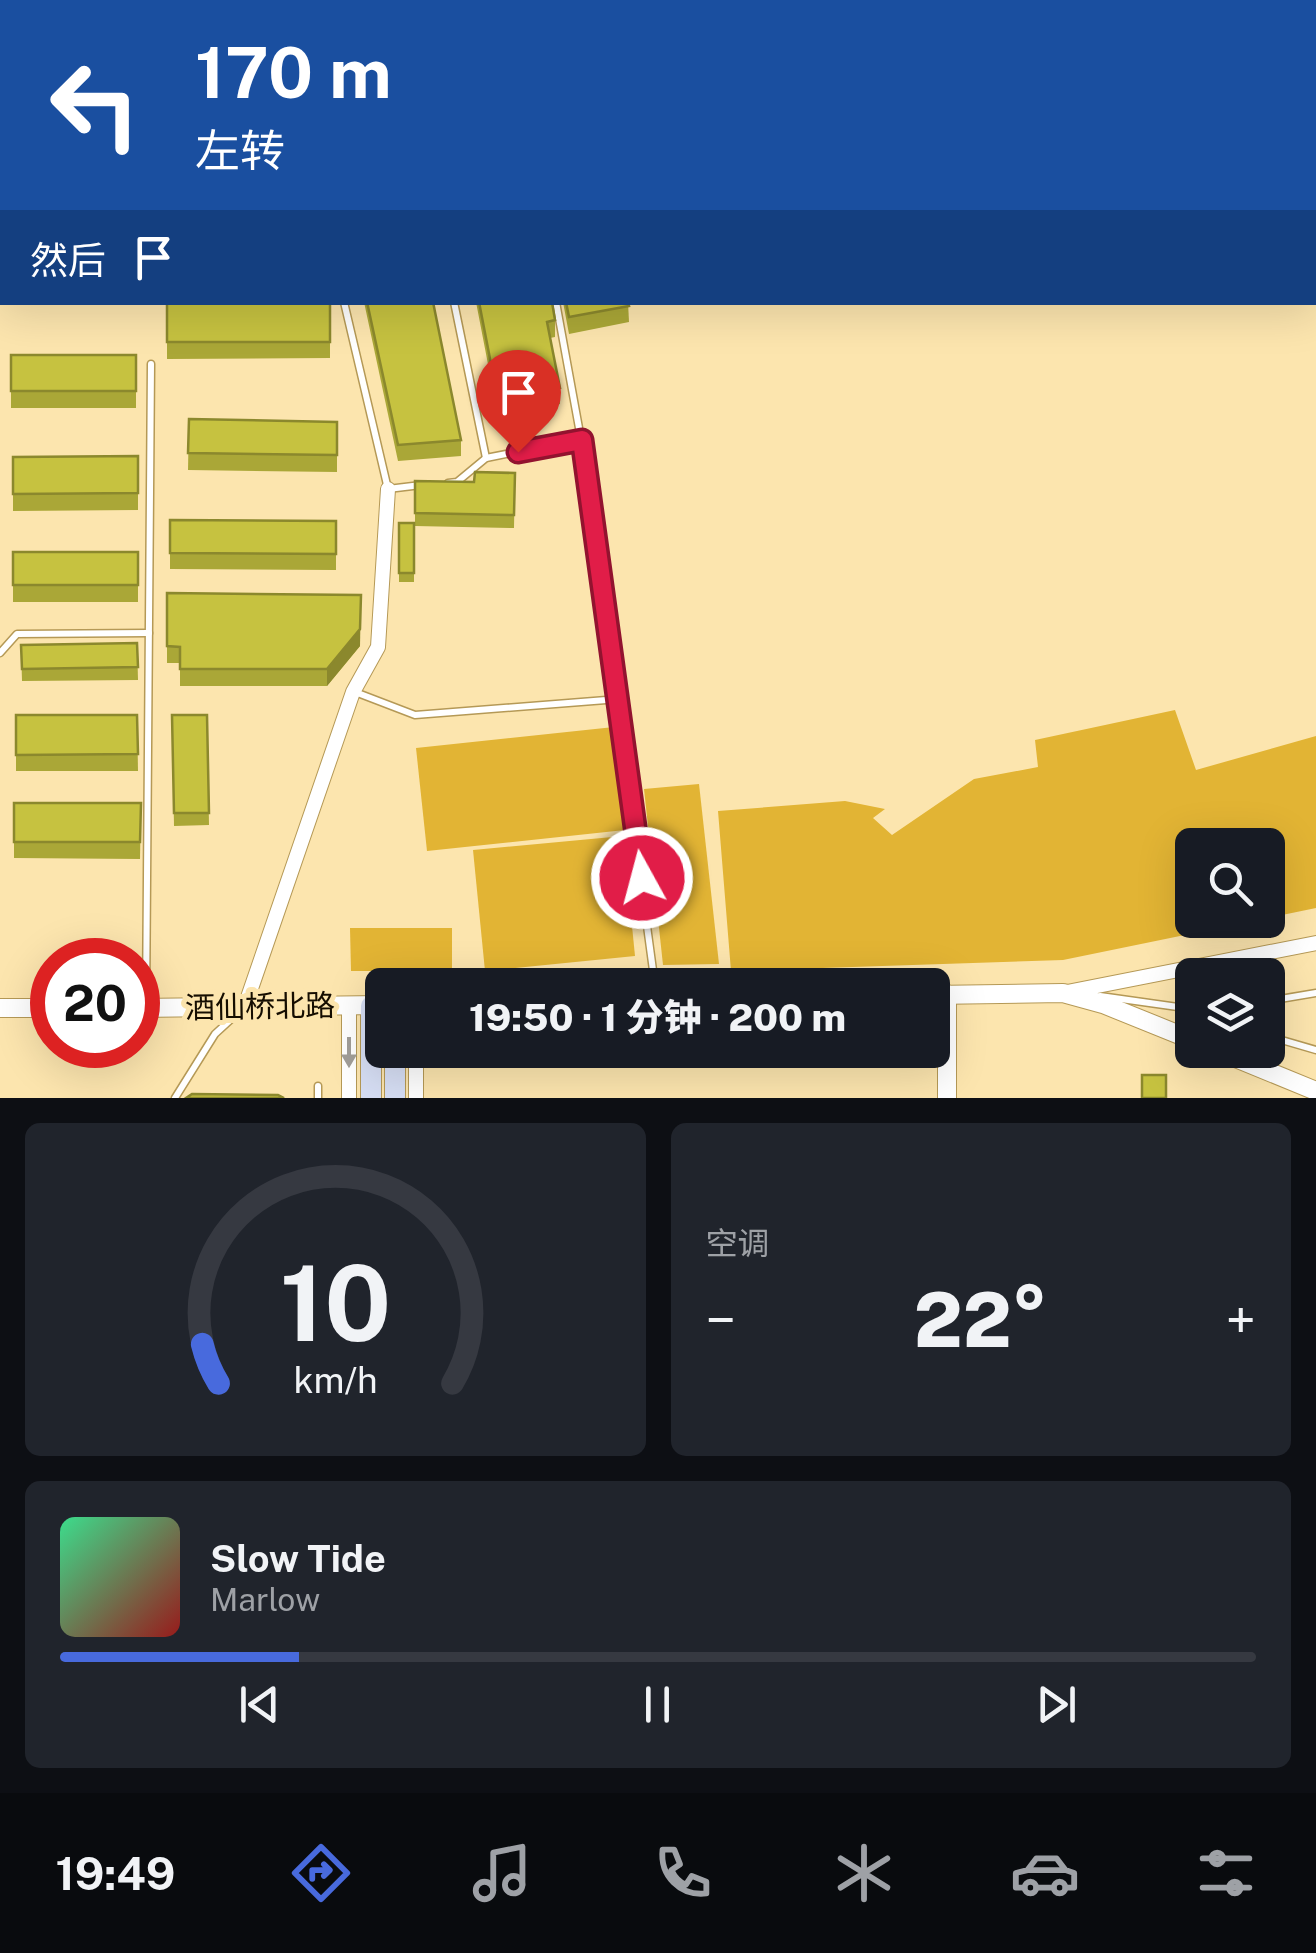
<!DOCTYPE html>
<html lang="zh">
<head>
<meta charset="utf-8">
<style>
	body { margin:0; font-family:"Public Sans","Noto Sans SC",sans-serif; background:#20242c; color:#f1f3f6; height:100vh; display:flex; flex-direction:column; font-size:38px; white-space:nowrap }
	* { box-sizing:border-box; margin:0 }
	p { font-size:32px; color:#9ea1a6 }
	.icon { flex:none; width:55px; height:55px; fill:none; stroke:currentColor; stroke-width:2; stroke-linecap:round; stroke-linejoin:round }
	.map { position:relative; height:1098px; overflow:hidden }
	.panel { display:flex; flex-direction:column; gap:25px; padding:25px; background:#0d0f14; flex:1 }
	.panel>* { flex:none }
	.top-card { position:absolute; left:0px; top:0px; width:1318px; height:305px; box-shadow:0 10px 40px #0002; background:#1a4fa0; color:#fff; overflow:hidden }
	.fabs { position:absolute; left:1175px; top:828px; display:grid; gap:20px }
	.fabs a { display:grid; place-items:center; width:110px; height:110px; border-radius:15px; background:#171b24; box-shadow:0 10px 40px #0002; font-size:50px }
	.speed { position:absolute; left:30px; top:938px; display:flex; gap:20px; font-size:50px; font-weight:700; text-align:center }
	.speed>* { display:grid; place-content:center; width:130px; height:130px; border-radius:50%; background:#171b24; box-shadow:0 10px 40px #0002; line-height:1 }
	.speed .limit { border:15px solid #d22; background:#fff; color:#111 }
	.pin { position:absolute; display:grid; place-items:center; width:85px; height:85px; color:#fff; margin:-102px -42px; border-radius:50% 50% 50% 0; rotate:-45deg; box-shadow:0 0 10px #0007 }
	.pin .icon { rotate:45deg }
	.me { position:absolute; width:110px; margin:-55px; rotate:353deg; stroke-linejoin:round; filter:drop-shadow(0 0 8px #0008) }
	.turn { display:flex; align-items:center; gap:35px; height:210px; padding:0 30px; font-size:45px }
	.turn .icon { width:130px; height:130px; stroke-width:2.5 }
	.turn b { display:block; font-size:70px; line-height:85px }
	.then { display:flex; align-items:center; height:95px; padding:0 30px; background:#0003; gap:20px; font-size:38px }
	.big { font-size:75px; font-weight:800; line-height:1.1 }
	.panel .card { flex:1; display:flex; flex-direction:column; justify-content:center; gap:15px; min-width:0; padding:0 35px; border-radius:15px; background:#20242c }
	.panel .dial { align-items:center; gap:0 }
	.dial svg { height:260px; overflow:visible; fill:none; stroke:#363941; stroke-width:7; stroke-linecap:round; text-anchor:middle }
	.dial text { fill:#f1f3f6; stroke:none }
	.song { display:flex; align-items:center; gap:30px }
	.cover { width:120px; height:120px; border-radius:15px; background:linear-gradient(135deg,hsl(150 70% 55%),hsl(0 70% 35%)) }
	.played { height:10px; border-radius:5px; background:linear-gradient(90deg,#486add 20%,#363941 20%) }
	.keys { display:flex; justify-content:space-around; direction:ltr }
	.heat { display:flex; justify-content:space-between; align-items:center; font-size:55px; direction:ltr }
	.panel .tiles { flex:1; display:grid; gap:25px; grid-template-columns:1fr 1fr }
	.card:last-child { grid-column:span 2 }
	.trip { position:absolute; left:365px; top:968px; width:585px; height:100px; border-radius:15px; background:#171b24; box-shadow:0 10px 40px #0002; font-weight:800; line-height:100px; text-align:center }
	.menu { display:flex; height:160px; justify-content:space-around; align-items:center; background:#090b0e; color:#9ea1a6 }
	.menu .icon { width:70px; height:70px }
	.menu .on { color:#486add }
	.menu b { font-size:45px; color:#f1f3f6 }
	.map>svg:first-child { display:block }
	.green { fill:#e2b434 }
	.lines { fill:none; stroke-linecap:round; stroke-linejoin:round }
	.service-casing { stroke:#b59956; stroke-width:9 }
	.minor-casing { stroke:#b59956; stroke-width:16 }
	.tertiary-casing { stroke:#b59956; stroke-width:20 }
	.secondary-casing { stroke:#b59956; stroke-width:22 }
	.motorway-casing { stroke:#fff; stroke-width:28 }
	.service { stroke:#fff; stroke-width:6 }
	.minor { stroke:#fff; stroke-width:14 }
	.tertiary { stroke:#fff; stroke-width:18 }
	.secondary { stroke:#d6def4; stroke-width:20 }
	.motorway { stroke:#7590d9; stroke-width:25 }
	.wall { fill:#aaa737 }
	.shaded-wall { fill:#8b882d }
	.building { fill:#c6c240; stroke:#8b882d; stroke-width:2.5 }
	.oneway { fill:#a19e99 }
	.route-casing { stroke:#92132f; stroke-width:25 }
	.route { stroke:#e11d48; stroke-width:18 }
	.labels { text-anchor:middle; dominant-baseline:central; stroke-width:10; stroke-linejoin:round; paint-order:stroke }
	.street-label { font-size:30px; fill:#150d00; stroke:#fce5ae }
</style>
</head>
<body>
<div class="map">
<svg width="1316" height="1098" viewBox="0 0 1316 1098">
	<rect width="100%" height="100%" fill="#fce5ae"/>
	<g class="green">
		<polygon points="1175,710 1196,770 1316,736 1316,908 1268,918 1268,845 1192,845 1192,920 1258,920 1063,960 731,971 718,811 845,801 885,809 873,818 892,835 974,779 1038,767 1035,740"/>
		<polygon points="614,727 625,830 427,851 416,748"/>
		<polygon points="699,784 719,964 663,965 644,789"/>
		<polygon points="623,836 635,956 485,971 473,850"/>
		<polygon points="350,928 452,928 452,971 351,971"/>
	</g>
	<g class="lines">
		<defs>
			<g id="service">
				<polyline points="392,0 392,2"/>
				<polyline points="288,2 300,0"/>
				<polyline points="0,3 3,0"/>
				<polyline points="344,302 388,489 421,485"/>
				<polyline points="454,302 486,458"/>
				<polyline points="556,302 581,439 655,985"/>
				<polyline points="448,483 457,482 486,458 581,439"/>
				<polyline points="0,653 17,634 149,633"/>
				<polyline points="355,692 415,715 619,699"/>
				<polyline points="1100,996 1192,1009"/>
				<polyline points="1268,1001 1316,993"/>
				<polyline points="146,1006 151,364"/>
				<polyline points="1268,1036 1316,1050"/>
				<polyline points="175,1098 215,1034 240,1011"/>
				<polyline points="318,1098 318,1086"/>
			</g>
			<g id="minor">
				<polyline points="1067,992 1316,943"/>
				<polyline points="245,1006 353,692 378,647 388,489"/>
				<polyline points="349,1098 349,1006"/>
				<polyline points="416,1098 416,1050"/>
			</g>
			<g id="tertiary">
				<polyline points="947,994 947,1098"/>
				<polyline points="932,995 1063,993 1103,1004 1192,1040"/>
				<polyline points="0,1008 52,1008"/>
				<polyline points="138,1008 382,1005"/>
				<polyline points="1216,1050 1316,1091"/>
			</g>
			<g id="secondary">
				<polyline points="371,1006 371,1098"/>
				<polyline points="395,1098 395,1050"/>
			</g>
			<g id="motorway">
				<polyline points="1151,0 1153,2"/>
				<polyline points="1201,0 1203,2"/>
				<polyline points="1315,163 1316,165"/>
				<polyline points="1315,240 1316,242"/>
			</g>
		</defs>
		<use href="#service" class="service-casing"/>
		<use href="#minor" class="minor-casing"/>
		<use href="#tertiary" class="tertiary-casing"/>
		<use href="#secondary" class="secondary-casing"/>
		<use href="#motorway" class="motorway-casing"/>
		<use href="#service" class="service"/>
		<use href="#minor" class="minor"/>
		<use href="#tertiary" class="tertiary"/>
		<use href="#secondary" class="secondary"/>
		<use href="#motorway" class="motorway"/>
	</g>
	<g class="wall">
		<polygon points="0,162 2,164 2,301 0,299"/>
		<polygon points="330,302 330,358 167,359 167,303"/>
		<polygon points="364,302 433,302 461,440 461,456 398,461"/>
		<polygon points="476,302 552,302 555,320 555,337 550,338 560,388 560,404 498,416"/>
		<polygon points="563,302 628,302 629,322 569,334"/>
		<rect x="11" y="355" width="125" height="53"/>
		<polygon points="189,419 337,422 337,472 188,470"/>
		<polygon points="138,456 138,510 13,511 13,457"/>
		<polygon points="515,473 514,528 415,526 415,481 474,482"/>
		<polygon points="170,520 336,521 336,570 170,569"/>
		<rect x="399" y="523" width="15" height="59"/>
		<rect x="13" y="552" width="125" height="50"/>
		<polygon points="167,593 360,646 327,686 180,686 180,663 167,663"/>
		<polygon points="137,643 138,680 22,681 21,645"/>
		<polygon points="16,715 137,715 138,771 16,771"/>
		<polygon points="172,715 207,715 209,825 174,826"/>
		<polygon points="14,803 141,803 140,859 14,858"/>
	</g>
	<polygon class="shaded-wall" points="361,595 360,646 327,686 327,669"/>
	<g class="building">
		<polygon points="147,0 267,0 267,2 134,2"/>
		<polygon points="309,0 372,0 373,2 309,2"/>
		<rect x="420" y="0" width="151" height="2"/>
		<polygon points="0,162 2,164 2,277 0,275"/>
		<polygon points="330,302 330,342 167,342 167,303"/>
		<polygon points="367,302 433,302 461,440 398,445"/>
		<polygon points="479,302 552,302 555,320 547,322 560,388 498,400"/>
		<polygon points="566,302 628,302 629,306 569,317"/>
		<rect x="11" y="355" width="125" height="36"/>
		<polygon points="189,419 337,422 337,455 188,453"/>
		<polygon points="138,456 138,493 13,494 13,457"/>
		<polygon points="475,472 515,473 514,515 415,513 415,481 474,482"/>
		<polygon points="170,520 336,521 336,554 170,553"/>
		<rect x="399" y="523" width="15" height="50"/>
		<rect x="13" y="552" width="125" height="33"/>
		<polygon points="167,593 361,595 360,629 327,669 180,669 180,647 167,646"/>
		<polygon points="137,643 138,667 22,669 21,645"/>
		<polygon points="16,715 137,715 138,754 16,755"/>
		<polygon points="172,715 207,715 209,813 174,813"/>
		<polygon points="14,803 141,803 140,842 14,842"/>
		<rect x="1142" y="1075" width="24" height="23"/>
		<polygon points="192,1094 278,1095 284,1098 186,1098"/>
	</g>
	<defs><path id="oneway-solid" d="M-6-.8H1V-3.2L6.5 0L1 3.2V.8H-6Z" transform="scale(2.5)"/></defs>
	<use class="oneway" href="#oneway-solid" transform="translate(349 1052) rotate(90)"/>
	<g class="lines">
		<defs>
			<polyline id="route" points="518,452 582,440 642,878"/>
		</defs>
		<use href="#route" class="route-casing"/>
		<use href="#route" class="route"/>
	</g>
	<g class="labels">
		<g class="street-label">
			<text transform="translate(260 1006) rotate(-1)">酒仙桥北路</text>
		</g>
	</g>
</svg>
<div class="fabs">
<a><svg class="icon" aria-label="search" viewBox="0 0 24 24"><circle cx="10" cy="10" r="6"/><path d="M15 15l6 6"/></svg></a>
<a><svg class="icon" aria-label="layers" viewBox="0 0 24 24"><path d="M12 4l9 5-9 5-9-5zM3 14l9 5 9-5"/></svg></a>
</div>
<div class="speed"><div class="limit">20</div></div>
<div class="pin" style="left:518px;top:452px;background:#d93025"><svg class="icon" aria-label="arrive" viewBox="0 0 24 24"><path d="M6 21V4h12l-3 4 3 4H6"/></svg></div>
<svg class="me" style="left:642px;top:878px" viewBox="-20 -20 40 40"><circle r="17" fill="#e11d48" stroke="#fff" stroke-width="3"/><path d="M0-11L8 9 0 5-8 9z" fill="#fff"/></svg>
<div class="trip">19:50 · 1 分钟 · 200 m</div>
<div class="top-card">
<div class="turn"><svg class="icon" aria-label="left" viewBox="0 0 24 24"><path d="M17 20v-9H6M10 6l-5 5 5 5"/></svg><div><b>170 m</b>左转</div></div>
<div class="then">然后<svg class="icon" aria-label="arrive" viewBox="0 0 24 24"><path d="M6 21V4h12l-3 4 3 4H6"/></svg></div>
</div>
</div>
<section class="panel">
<div class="tiles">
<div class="card dial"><svg viewBox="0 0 100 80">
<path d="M14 69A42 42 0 1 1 86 69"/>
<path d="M14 69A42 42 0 0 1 9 57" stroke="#486add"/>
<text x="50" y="56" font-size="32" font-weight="700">10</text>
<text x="50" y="72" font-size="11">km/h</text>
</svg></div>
<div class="card"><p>空调</p>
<div class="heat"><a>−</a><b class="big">22°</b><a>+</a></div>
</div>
<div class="card">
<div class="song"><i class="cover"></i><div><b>Slow Tide</b><p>Marlow</p></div></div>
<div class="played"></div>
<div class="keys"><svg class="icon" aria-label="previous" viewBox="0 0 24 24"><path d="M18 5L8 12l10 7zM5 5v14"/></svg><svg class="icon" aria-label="pause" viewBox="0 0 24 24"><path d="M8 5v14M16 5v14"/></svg><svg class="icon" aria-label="next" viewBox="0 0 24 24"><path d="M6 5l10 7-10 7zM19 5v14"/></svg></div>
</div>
</div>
</section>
<nav class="menu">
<b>19:49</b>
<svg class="icon on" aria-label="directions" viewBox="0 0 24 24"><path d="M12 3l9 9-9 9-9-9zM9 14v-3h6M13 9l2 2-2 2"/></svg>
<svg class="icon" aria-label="music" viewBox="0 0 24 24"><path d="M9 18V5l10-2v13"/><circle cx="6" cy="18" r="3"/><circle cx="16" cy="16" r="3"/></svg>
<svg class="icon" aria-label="phone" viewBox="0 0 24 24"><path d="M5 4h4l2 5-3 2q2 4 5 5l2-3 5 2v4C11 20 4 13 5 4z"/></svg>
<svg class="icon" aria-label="climate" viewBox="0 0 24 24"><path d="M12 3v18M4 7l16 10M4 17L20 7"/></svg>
<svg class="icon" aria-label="car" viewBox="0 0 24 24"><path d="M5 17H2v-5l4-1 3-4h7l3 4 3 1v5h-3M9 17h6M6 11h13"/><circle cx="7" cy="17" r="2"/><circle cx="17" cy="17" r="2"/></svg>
<svg class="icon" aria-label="filters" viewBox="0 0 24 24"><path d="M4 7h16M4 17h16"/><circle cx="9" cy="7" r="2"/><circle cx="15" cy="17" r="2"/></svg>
</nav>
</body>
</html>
